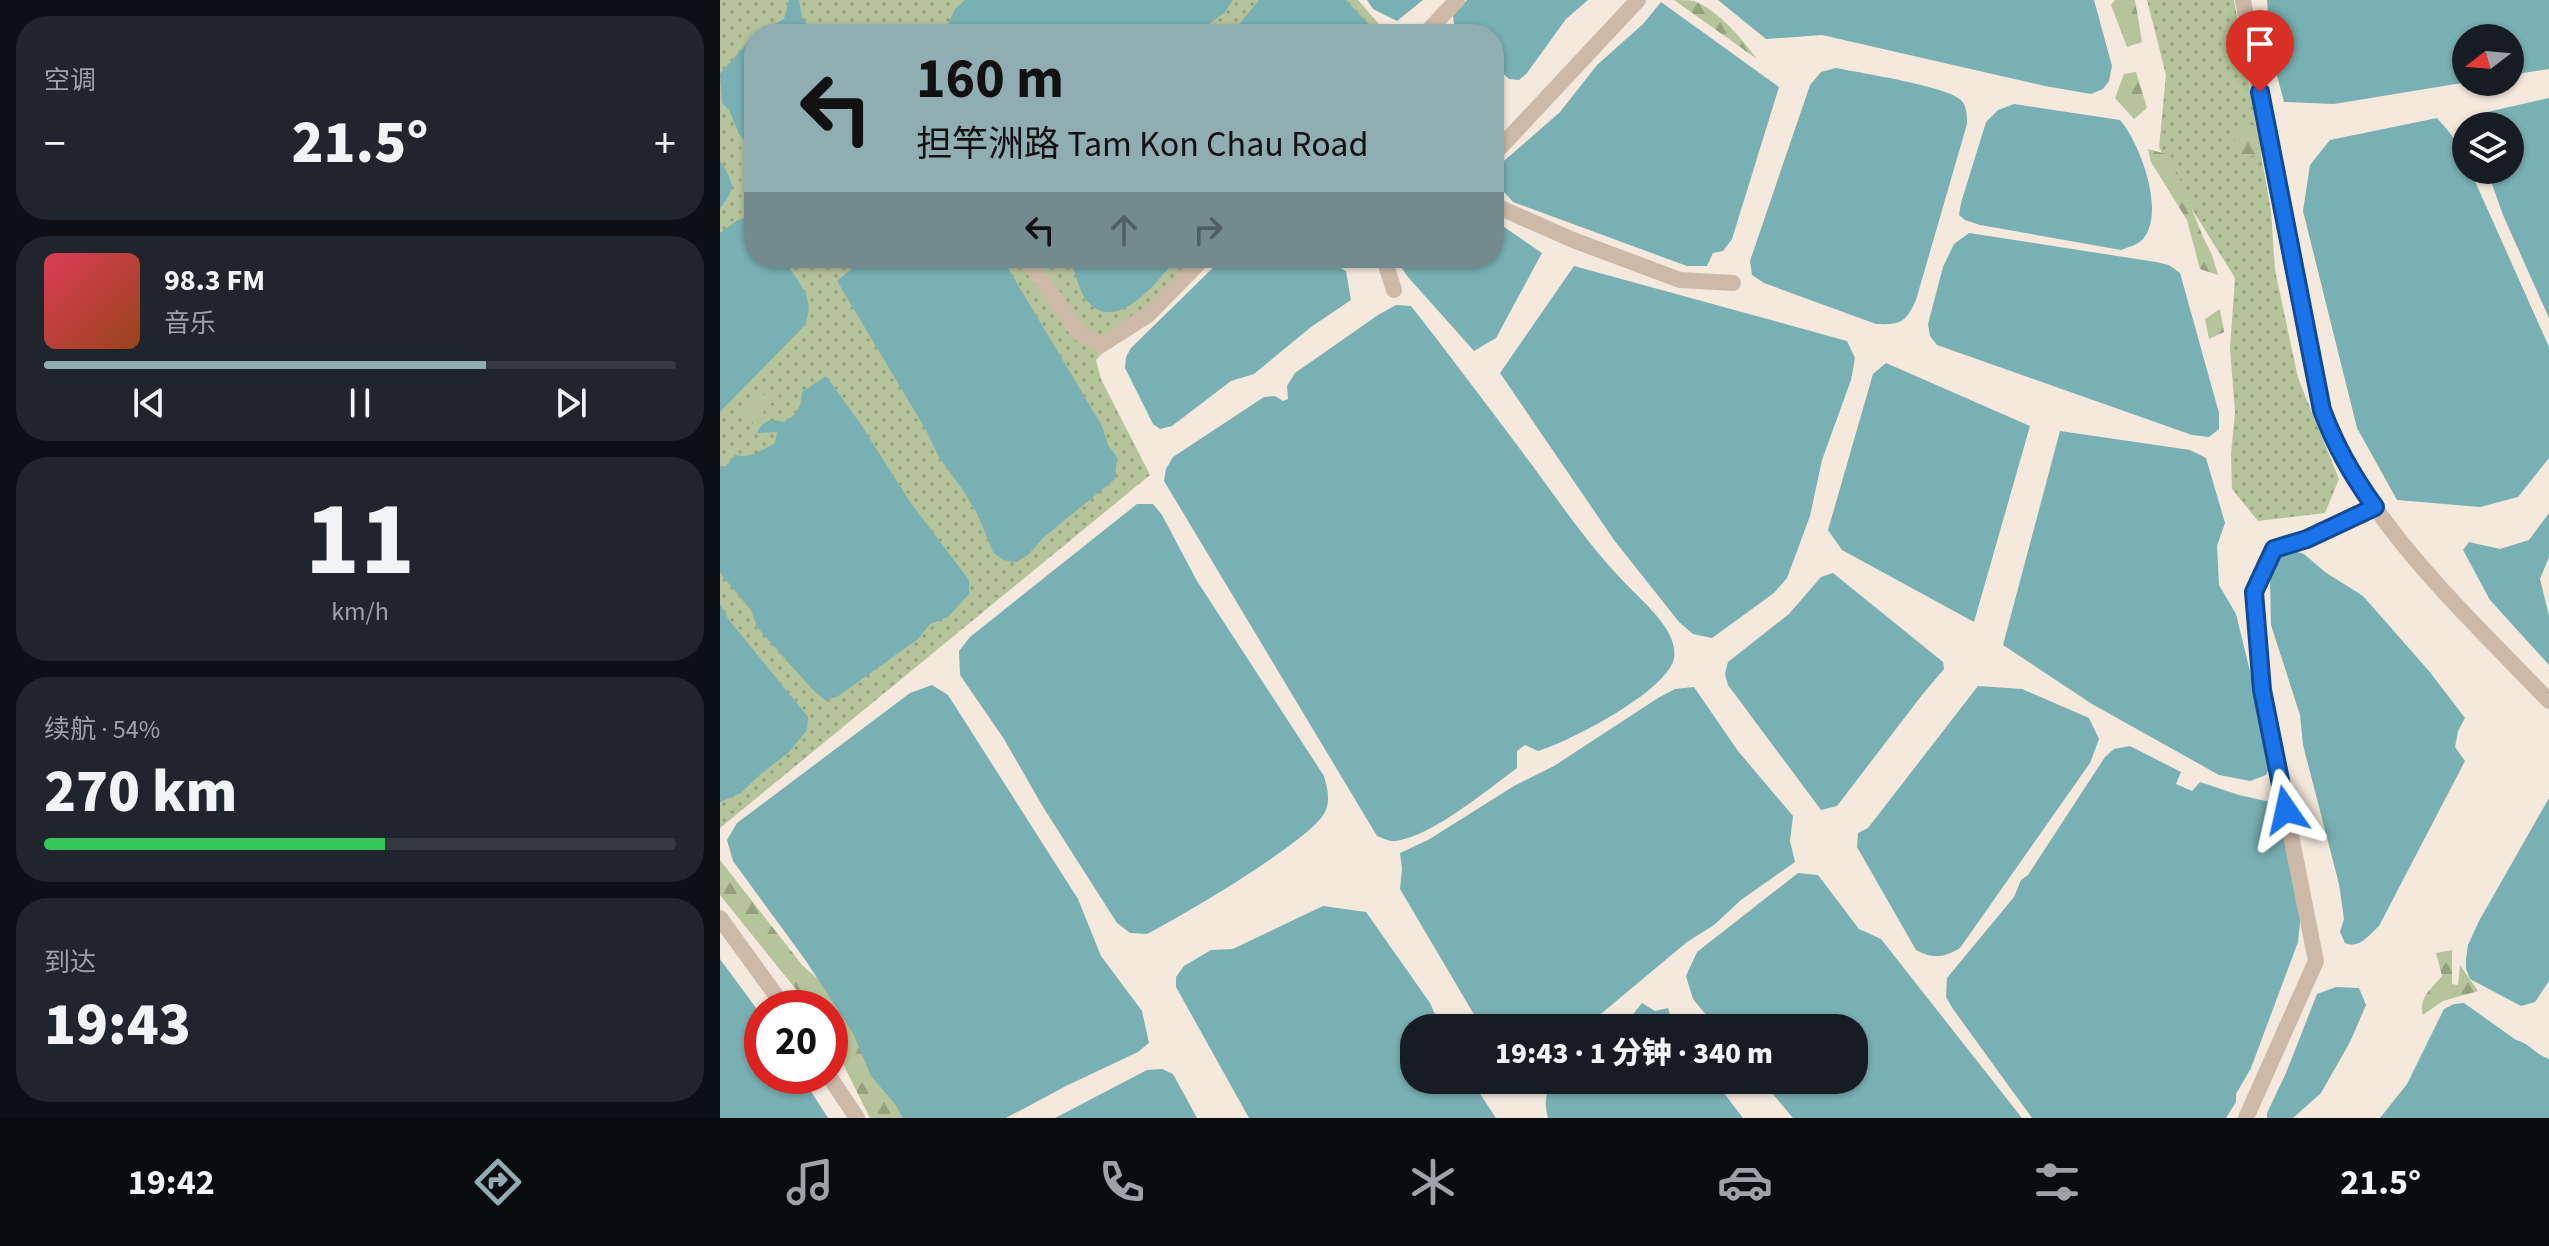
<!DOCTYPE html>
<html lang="zh">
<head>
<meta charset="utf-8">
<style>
	body { margin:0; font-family:"Source Sans 3","Noto Sans SC",sans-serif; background:#20242c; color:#f1f3f6; height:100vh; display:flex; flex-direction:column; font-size:30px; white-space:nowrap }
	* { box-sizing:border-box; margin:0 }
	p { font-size:26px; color:#9ea1a6 }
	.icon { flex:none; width:44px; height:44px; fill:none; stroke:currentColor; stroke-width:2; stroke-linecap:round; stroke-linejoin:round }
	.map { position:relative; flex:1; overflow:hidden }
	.details { display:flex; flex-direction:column; gap:16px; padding:16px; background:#0d0f14; width:720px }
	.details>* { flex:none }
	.top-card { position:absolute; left:24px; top:24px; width:760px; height:244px; border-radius:32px; box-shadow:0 2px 6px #0004; background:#90aeb2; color:#111; overflow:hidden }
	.needle { width:52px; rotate:254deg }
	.fabs { position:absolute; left:1732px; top:24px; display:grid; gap:16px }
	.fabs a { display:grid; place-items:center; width:72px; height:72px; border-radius:50%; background:#171b24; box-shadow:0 2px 6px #0004; font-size:40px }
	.speed { position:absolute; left:24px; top:990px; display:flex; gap:16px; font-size:40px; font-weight:700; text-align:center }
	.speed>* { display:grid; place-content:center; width:104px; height:104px; border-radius:50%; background:#171b24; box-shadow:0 2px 6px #0004; line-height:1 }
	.speed .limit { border:12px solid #d22; background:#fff; color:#111 }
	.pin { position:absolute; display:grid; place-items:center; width:68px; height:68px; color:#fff; margin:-82px -34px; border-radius:50% 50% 50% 0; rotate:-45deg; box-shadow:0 0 8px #0007 }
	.pin .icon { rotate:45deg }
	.me { position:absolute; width:88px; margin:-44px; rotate:349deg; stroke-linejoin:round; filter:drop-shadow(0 0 6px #0008) }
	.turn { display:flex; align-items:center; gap:28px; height:168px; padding:0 40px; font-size:36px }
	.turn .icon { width:104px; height:104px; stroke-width:2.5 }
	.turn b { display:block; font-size:56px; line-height:68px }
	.lanes { display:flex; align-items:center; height:76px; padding:0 40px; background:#0003; justify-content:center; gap:40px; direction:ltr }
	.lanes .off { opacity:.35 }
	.big { font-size:60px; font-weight:800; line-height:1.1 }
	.details .widget { flex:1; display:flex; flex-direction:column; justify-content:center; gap:12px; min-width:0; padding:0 28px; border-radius:32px; background:#20242c }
	.details .dial { align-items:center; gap:0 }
	.dial b { font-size:104px; line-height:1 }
	.song { display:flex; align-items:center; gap:24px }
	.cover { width:96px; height:96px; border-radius:12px; background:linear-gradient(135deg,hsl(350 70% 55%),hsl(20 70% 35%)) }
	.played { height:8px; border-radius:4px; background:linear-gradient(90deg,#90aeb2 70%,#363941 70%) }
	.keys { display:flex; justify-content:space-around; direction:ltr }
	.heat { display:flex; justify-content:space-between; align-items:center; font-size:44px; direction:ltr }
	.charge { height:12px; border-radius:6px; background:linear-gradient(90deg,#34c759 54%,#363941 0) }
	.trip { position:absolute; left:680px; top:1014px; width:468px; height:80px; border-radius:32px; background:#171b24; box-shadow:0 2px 6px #0004; font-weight:800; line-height:80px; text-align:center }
	.tabs { display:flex; height:128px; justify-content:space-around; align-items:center; background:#090b0e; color:#9ea1a6 }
	.tabs .icon { width:56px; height:56px }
	.tabs .active { color:#90aeb2 }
	.tabs b { font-size:36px; color:#f1f3f6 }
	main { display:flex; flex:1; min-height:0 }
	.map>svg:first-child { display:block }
	.grass { fill:url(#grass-dots) }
	.forest { fill:url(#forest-firs) }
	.water { fill:#79b0b3 }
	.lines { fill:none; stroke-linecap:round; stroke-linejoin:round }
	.minor { stroke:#cdb9a7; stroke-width:16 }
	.route-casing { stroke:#114b97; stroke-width:20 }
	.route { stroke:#1a73e8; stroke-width:14 }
</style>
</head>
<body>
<main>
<section class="details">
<div class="widget"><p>空调</p>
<div class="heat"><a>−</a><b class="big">21.5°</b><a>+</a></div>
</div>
<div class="widget">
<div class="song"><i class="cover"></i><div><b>98.3 FM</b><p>音乐</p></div></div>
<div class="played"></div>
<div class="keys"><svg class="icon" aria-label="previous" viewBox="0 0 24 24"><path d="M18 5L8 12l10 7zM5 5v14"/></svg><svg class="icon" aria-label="pause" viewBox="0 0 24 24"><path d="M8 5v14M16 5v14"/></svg><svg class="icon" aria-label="next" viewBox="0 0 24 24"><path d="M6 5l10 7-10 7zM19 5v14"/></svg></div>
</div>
<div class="widget dial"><b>11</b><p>km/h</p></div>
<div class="widget"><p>续航 · 54%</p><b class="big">270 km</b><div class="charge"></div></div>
<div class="widget"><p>到达</p><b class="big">19:43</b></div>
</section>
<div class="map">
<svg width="1829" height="1118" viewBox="0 0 1829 1118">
	<defs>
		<pattern id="grass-dots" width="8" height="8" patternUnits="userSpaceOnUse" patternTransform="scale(2)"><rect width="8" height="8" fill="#b6c49b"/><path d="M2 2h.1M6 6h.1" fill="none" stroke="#95a07e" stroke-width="1.8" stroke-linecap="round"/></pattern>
		<pattern id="forest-firs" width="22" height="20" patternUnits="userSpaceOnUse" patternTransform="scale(2)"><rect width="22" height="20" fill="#b6c49b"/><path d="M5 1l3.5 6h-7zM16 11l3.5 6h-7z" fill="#95a07e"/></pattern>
	</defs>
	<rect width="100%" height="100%" fill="#f4e9dc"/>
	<g class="grass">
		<polygon points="0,0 638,0 659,24 677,34 34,34 34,258 474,258 376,360 381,379 430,475 0,828"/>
		<polygon points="1427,0 1514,0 1551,211 1555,270 1578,378 1619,479 1605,513 1538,521 1512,489 1511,454 1515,412 1510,348 1515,278 1465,198 1439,147 1446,75"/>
	</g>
	<g class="forest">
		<path d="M 954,0 C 961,0 968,0 974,1 C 999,11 1021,38 1037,59 Z"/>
		<polygon points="1395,0 1415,0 1422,42 1407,47 1391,5"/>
		<polygon points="1416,72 1427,108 1414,119 1395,98 1404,74"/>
		<polygon points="1519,123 1542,127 1545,149 1521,162 1514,137"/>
		<polygon points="1428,149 1450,155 1483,237 1492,255 1498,275 1480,269 1467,220 1431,162"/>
		<polygon points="1500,309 1504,332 1489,339 1485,319"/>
		<polygon points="42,395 59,395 42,413 35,425 23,419 28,408"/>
		<polygon points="0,860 82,965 131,1008 196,1118 150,1118 110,1038 110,1008 91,1008 0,895"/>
		<path d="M 1732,950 L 1732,984 L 1738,985 L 1740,965 L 1758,991 L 1723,1001 L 1703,1015 C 1698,998 1712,988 1722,976 L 1716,953 Z"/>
	</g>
	<g class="water">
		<polygon points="69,0 79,0 82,17 94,34 35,34 64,19"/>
		<polygon points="245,0 513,0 505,12 476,34 229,34 227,27 235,9"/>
		<polygon points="539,0 626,0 658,34 511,34"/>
		<polygon points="647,0 703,0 677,21 653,9"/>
		<polygon points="747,0 868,0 846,19 807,73 799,80 789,79 774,65 774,34 741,34 734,25 733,16"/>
		<polygon points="998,0 1374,0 1392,66 1389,81 1383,89 1371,94 1325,86 1102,35 1046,39"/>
		<polygon points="1547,0 1829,0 1829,69 1790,75 1790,38 1746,38 1746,82 1748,82 1614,104 1564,102 1551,53"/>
		<polygon points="941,2 1059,87 1012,239 1003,251 993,253 987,266 967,266 793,202 777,184 777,167 840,112 877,65 923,24"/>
		<polygon points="34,35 34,153 19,134 9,110 2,103 0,74"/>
		<path d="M 1116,68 C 1140,73 1226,86 1241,100 C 1247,106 1247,116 1247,124 L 1196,300 C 1186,322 1181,325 1156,324 L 1044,283 L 1032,275 L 1030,261 L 1090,85 L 1101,72 Z"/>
		<polygon points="1829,98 1829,318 1783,215 1767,170 1790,170 1790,126 1760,126 1763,113"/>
		<path d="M 1294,104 L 1400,120 C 1420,143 1446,212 1423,239 C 1418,245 1408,247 1401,250 L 1260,225 L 1245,220 L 1239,215 L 1241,203 L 1266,122 L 1278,110 Z"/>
		<path d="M 1717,118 C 1730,133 1746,149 1746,170 L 1750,170 L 1829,347 L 1829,458 L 1798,497 L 1760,507 L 1677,500 L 1637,428 L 1583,211 L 1590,165 L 1610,140 Z"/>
		<path d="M 0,161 C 13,181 17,188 0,208 Z"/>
		<path d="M 29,217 L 34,219 L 34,258 L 63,258 C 77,281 98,299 84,326 L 0,412 L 0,233 L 18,220 Z"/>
		<polygon points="774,220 822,253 776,338 754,351 688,277 679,264 679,258 774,258"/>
		<polygon points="1249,233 1436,262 1449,265 1460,273 1499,413 1499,429 1489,437 1472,435 1217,345 1210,336 1208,324 1223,267 1234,244"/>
		<polygon points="144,258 282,258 382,426 388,445 397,457 395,479 323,538 308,555 296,562 283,560 273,552 258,515 243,490 220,459 206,430 117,281"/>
		<path d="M 349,258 L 457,258 C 438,281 394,339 365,298 C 357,286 356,271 349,258 Z"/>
		<polygon points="503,258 603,258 626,271 631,300 591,327 534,374 511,381 452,426 440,429 433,424 405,368 406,357 411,348"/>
		<polygon points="854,266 1127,341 1135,358 1131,380 1102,460 1090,516 1067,578 1054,593 992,638 973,634 959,622 894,540 780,373"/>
		<path d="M 676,305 L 691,306 C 732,358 772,412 812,465 C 842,506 871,548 906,584 C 922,601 959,631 954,658 C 948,691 849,742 818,751 L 805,745 L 797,751 L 797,768 C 767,790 711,837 675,841 C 669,842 663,838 657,836 L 444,481 L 446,469 L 453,457 L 544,397 L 555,396 L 563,401 L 568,399 L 567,386 L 575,373 L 658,315 Z"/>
		<polygon points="1166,363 1310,426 1254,622 1122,550 1108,530 1153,374"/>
		<path d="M 106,376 L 140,423 L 190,502 L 249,580 L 249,594 L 228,617 L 210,624 L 198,639 L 117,697 L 105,700 L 92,689 L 37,627 L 31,610 L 0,573 L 0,466 L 6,466 L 15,455 C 30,459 42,450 55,443 L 57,432 L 37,433 C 43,420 50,419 64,422 C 78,414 81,407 82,392 Z"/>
		<polygon points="1340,431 1470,450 1486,458 1505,523 1497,546 1499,585 1516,614 1552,762 1546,775 1530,781 1499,775 1372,704 1283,645"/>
		<path d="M 417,504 L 433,504 L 442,515 L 477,581 L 604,776 C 607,788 611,799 605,812 C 592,840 460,917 427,934 L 410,933 L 397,923 L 323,807 L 284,739 L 240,675 L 239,651 L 250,637 Z"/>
		<polygon points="1829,513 1829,557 1820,579 1829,616 1829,665 1770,600 1743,550 1749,542 1780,549 1809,540"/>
		<path d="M 1572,550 L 1584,554 L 1605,572 L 1643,596 L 1709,671 L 1745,718 L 1738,731 L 1735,747 L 1745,761 L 1659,926 C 1648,936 1640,949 1625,943 L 1620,932 L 1624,919 L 1619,884 L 1583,745 L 1580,715 L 1551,625 L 1550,577 L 1554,561 L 1563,551 Z"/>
		<polygon points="1113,573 1223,662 1224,669 1202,695 1117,806 1101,810 1008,685 1005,674 1008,662 1069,614 1101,577"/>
		<polygon points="0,604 9,620 88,717 87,730 69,752 36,778 21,793 0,802"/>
		<polygon points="212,685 228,695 358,899 381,956 422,1011 429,1043 418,1052 346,1086 286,1118 183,1118 175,1104 151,1076 133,1033 86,961 13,861 7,840 17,823 190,693"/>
		<path d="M 1258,686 L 1302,689 L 1369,718 L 1379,739 L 1370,763 L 1240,948 C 1223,958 1213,959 1196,950 L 1137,847 L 1138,833 L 1148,828 Z"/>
		<polygon points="974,687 1018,751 1073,816 1070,841 1075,862 1021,900 994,925 967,942 864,1028 762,1028 680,889 682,869 680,853 708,840 794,786 834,766 938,698 955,689"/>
		<polygon points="1410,746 1461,772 1456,784 1472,791 1480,782 1519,795 1555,803 1576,877 1581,912 1578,942 1531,1068 1516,1094 1516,1102 1506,1118 1312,1118 1233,1009 1226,997 1227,978 1294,897 1301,880 1308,875 1385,757 1394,749"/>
		<polygon points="1829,798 1829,981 1815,1002 1801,1006 1750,979 1746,969 1746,959 1748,945 1759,921"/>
		<polygon points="1078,873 1098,875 1139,929 1161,939 1302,1118 1073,1118 1041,1080 1134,1080 1134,1028 997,1028 973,999 966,976 977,952"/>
		<polygon points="603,906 646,912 710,1003 721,1028 694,1028 694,1080 751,1080 776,1118 529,1118 456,987 456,977 464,966 491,950 513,949"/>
		<polygon points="0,959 42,1016 42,1076 81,1076 108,1118 0,1118"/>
		<polygon points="1616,987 1639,988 1646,1005 1630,1042 1601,1093 1573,1118 1547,1118 1547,1113 1566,1073 1597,994"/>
		<polygon points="922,1003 935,1011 948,1008 954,1028 902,1028"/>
		<path d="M 1744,1003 L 1796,1040 C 1808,1042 1816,1055 1829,1059 L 1829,1118 L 1660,1118 L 1687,1084 L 1724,1009 L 1734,1004 Z"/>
		<polygon points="442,1069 453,1074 477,1118 335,1118 427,1070"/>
		<path d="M 838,1080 L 994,1080 L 1023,1118 L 828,1118 C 824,1102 824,1090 838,1080 Z"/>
	</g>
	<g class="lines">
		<g class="minor">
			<path d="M 1523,0 L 1556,185 L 1602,410 C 1642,520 1749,617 1829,701"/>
			<polyline points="705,34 737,0"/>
			<polyline points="774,154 918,0"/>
			<polyline points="774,205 853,240 960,280 1013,283"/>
			<polyline points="306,258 360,334 381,345 428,315 484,258"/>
			<polyline points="674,258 666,265 674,290"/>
			<polyline points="0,918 65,1008"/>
			<polyline points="109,1076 137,1118"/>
			<polyline points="1526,1118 1596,961 1542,690 1534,592 1554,549 1587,539 1655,507"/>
		</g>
	</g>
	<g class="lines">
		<defs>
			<path id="route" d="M 1540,92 L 1602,410 C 1615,445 1633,477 1655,507 L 1587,539 L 1554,549 L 1534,592 L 1542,690 L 1566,810"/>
		</defs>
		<use href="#route" class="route-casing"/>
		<use href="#route" class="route"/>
	</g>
</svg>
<div class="fabs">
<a><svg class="needle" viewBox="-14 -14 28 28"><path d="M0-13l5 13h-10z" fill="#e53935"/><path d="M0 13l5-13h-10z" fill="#9ea1a6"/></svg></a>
<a><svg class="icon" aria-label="layers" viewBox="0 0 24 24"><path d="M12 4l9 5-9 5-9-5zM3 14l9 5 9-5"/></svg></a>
</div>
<div class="speed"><div class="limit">20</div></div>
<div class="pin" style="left:1540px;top:92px;background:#d93025"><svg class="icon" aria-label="arrive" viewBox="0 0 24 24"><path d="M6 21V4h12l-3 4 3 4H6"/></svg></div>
<svg class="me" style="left:1566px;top:810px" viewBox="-20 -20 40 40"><path d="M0-17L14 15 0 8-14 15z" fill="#1a73e8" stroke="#fff" stroke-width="4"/></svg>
<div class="trip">19:43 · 1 分钟 · 340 m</div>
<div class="top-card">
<div class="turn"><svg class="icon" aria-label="left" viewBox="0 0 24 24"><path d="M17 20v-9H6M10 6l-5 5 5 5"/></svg><div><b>160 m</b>担竿洲路 Tam Kon Chau Road</div></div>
<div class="lanes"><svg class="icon" aria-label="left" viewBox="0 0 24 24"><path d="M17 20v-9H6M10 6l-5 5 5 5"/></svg><svg class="icon off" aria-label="ahead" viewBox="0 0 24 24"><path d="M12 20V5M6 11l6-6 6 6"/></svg><svg class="icon off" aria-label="right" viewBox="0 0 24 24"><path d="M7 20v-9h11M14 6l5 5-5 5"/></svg></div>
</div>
</div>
</main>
<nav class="tabs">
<b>19:42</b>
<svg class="icon active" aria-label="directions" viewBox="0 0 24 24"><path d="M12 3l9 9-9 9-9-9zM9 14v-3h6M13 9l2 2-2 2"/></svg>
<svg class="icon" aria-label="music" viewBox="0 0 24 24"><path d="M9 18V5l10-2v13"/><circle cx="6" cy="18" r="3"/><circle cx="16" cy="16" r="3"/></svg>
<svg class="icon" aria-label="phone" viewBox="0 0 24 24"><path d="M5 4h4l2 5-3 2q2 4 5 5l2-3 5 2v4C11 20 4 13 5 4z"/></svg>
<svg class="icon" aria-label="climate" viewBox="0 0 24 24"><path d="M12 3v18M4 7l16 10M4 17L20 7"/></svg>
<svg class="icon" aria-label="car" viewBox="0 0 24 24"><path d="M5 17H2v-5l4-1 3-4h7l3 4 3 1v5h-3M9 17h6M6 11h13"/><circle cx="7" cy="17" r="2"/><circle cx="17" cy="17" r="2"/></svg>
<svg class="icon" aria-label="filters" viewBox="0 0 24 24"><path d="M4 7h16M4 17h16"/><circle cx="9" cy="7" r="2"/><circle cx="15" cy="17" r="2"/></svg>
<b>21.5°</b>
</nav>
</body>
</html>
